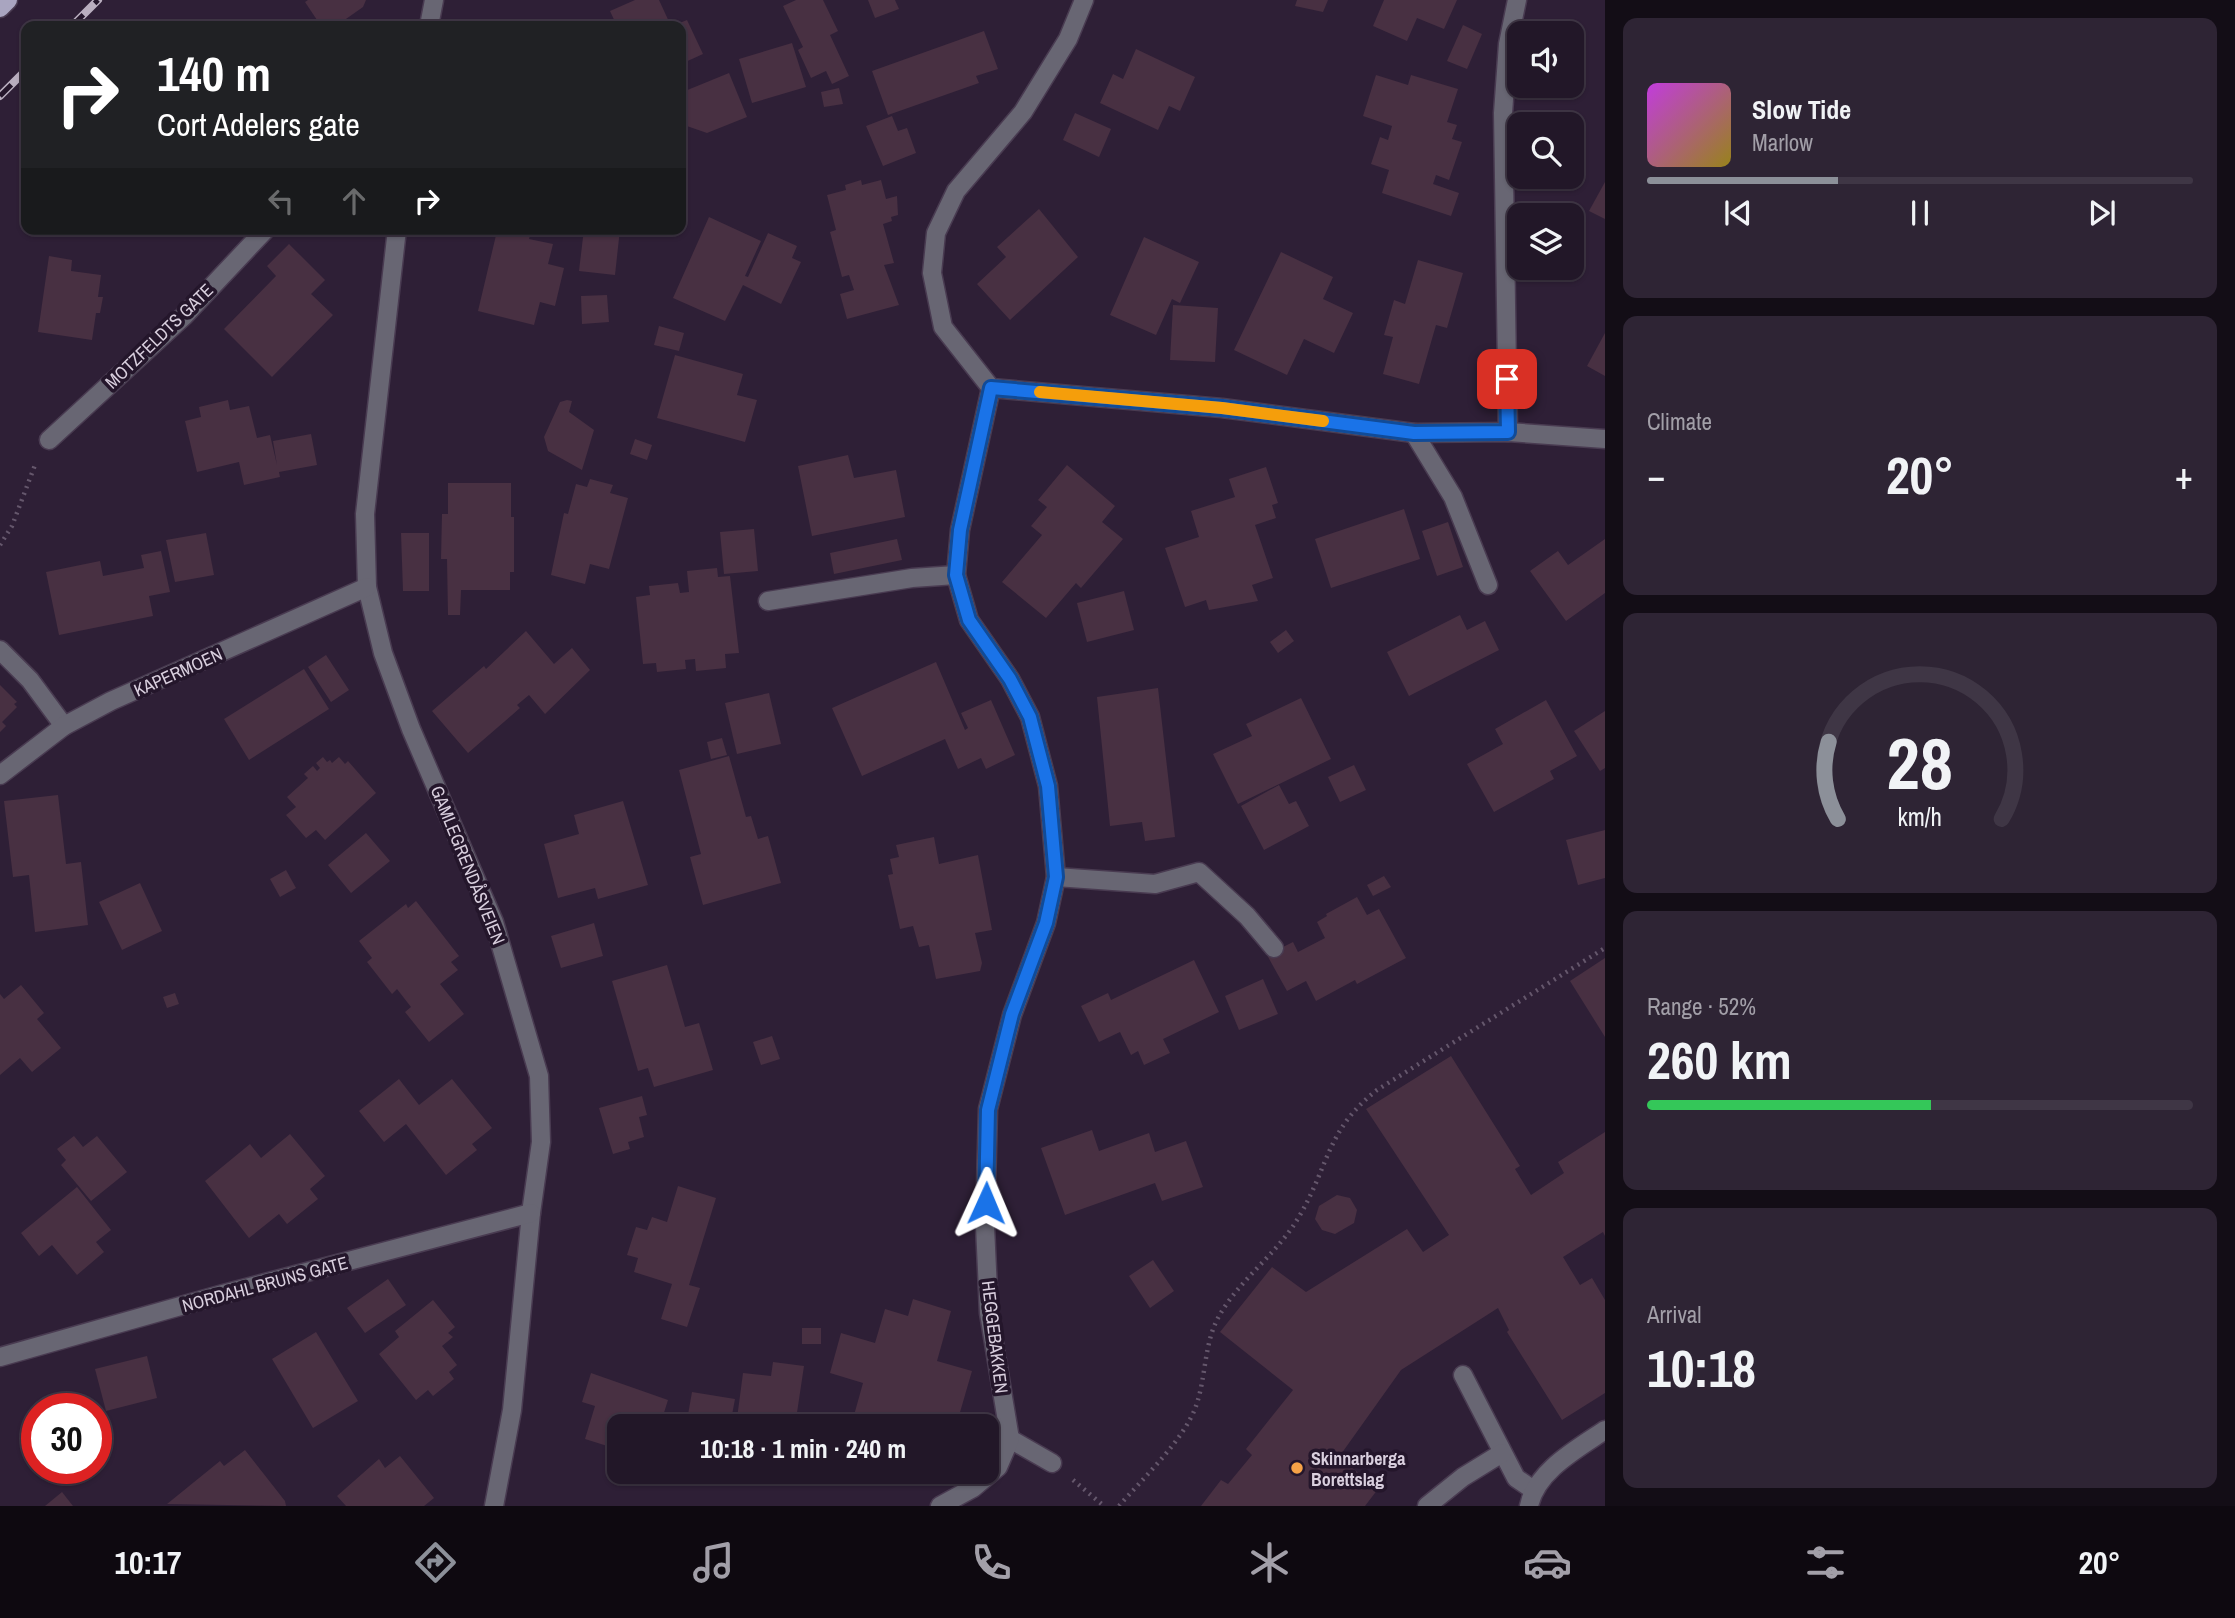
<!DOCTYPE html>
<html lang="en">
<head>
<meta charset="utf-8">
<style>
	body { margin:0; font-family:"Archivo Narrow",sans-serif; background:#2e2434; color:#f1f3f6; height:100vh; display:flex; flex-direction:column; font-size:26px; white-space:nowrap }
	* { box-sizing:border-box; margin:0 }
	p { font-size:23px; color:#a29fa8 }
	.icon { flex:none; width:38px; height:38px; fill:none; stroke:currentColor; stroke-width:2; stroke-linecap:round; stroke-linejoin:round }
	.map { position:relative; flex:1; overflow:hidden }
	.sheet { display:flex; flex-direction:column; gap:18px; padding:18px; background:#130d16; width:630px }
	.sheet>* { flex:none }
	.guide { position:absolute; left:21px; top:21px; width:665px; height:214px; border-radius:14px; box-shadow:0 2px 5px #0004,0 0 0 2px #3f3645; background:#202124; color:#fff; overflow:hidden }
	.fabs { position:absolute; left:1507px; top:21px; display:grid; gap:14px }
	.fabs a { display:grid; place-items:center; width:77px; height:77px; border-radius:14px; background:#221728; box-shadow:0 2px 5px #0004,0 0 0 2px #3f3645; font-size:35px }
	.speed { position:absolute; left:21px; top:1393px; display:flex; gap:14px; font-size:35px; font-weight:700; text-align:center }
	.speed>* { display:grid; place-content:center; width:91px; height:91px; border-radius:50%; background:#221728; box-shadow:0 2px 5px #0004,0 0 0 2px #3f3645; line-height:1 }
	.speed .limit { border:10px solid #d22; background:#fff; color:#111 }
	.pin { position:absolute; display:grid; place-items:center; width:60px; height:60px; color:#fff; margin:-30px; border-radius:14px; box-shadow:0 4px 10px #0006 }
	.me { position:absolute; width:77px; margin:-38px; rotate:1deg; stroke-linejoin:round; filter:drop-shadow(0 0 5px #0008) }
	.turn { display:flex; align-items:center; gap:24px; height:147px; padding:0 21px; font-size:32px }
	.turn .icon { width:91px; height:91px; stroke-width:2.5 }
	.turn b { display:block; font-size:49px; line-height:60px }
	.lanes { display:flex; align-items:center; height:66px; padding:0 21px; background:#0003; justify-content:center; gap:35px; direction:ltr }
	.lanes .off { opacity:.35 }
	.big { font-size:52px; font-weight:700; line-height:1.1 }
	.sheet .tile { flex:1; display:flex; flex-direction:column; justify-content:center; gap:10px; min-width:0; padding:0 24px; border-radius:14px; background:#2e2434 }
	.sheet .dial { align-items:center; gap:0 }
	.dial svg { height:182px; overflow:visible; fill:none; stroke:#3f3645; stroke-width:7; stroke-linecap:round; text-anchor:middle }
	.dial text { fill:#f1f3f6; stroke:none }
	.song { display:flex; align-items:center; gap:21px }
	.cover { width:84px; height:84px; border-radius:10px; background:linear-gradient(135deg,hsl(290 70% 55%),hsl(50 70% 35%)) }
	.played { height:7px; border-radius:4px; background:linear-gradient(90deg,#8c9099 35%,#3f3645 35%) }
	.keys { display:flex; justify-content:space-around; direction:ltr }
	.heat { display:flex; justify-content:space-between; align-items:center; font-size:38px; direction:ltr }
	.charge { height:10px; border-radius:5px; background:linear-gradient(90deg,#34c759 52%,#3f3645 0) }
	.trip { position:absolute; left:607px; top:1414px; width:392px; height:70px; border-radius:14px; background:#221728; box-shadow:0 2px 5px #0004,0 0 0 2px #3f3645; font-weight:700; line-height:70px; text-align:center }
	.tabs { display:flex; height:112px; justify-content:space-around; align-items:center; background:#0e0910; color:#a29fa8 }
	.tabs .icon { width:49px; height:49px }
	.tabs .active { color:#8c9099 }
	.tabs b { font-size:32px; color:#f1f3f6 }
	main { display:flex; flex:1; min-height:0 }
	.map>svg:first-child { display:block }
	.building { fill:#483042 }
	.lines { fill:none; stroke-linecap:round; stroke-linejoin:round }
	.minor-casing { stroke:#493b51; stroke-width:21 }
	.major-casing { stroke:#493b51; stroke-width:21 }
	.path { stroke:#65576c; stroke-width:4.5; stroke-dasharray:2 5; stroke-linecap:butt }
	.minor { stroke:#686673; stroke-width:18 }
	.major { stroke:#a9a5c0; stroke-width:18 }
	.rail-casing { stroke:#b9aebf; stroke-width:8 }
	.rail { stroke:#24162b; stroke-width:5; stroke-dasharray:16; stroke-linecap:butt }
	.route-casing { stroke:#114b97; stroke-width:18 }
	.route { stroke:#1a73e8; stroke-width:12 }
	.slow { stroke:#f59e0b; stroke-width:12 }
	.poi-dot { fill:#f6a247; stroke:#24162b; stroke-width:2.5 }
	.labels { text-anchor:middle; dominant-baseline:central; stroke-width:7; stroke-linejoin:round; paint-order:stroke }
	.street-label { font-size:18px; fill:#d9cfde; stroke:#24162b }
	.poi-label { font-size:18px; font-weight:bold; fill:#d9cfde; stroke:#24162b; text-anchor:start }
</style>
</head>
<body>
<main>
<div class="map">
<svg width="1605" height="1506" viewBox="0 0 1605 1506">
	<rect width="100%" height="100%" fill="#2e1f36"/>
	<g class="building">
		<polygon points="308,0 366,0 363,7 336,26 321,26 305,2"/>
		<polygon points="635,0 659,0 671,26 617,26 610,11"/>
		<polygon points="796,0 823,0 838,31 830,35 849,76 832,84 826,71 811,78 798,50 803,47 783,6"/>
		<polygon points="868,0 895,0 899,9 875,18"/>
		<polygon points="1297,0 1328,0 1323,12 1295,6"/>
		<polygon points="1384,0 1457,0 1444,29 1417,18 1407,41 1373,26"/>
		<polygon points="687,20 703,54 681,64 681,26 672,26"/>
		<polygon points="1463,25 1482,34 1467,69 1447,61"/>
		<polygon points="984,31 998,69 976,76 979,83 888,115 872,71"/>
		<polygon points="792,43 806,87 752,103 739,59"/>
		<polygon points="1136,49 1195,77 1180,111 1169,106 1158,130 1100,103 1113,74 1123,79"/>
		<polygon points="729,73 747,117 707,133 681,124 685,91"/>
		<polygon points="1376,75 1408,85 1411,75 1458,89 1447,122 1457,125 1452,139 1462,142 1449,180 1436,175 1433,184 1459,193 1451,216 1382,193 1389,170 1371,164 1380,137 1388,140 1392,126 1363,116"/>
		<polygon points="839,88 843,104 824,107 821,92"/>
		<polygon points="1075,113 1111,129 1099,157 1063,140"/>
		<polygon points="892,116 898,131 907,128 916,153 883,166 866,126"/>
		<polygon points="861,180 862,185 881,180 886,199 897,196 898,215 891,217 892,221 883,224 894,263 884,265 899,305 847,319 840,294 854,290 849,275 842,277 830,232 836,230 827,195 846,190 845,185"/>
		<polygon points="1605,182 1605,219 1589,211"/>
		<polygon points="1039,209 1078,257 1010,320 977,284 1006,257 997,247"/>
		<polygon points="709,217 761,241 745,276 748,277 768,233 797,246 792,258 801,262 781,304 743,285 725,321 673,298"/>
		<polygon points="504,229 532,229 529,239 553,244 548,264 564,268 555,306 540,302 534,325 478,311 497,231 503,233"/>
		<polygon points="584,229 620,229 615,275 579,271"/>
		<polygon points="1144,237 1199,262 1180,303 1172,299 1156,335 1110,315"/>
		<polygon points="289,244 325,280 311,294 333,315 272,377 224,329 276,276 267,266"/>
		<polygon points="1281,252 1333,277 1323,299 1353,313 1334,353 1304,339 1287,375 1234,350"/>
		<polygon points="49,256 72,260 71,271 101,275 98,297 103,297 100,313 96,313 92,340 38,332"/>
		<polygon points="1418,260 1463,273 1447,328 1436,325 1419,384 1383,374 1393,337 1384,335 1394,300 1405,304"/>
		<polygon points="607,295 609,322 582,324 581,296"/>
		<polygon points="1173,305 1218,308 1215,362 1170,360"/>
		<polygon points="659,326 684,333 679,351 654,345"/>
		<polygon points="1605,333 1605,376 1587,366"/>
		<polygon points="675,355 743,374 737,395 757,400 745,442 657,418"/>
		<polygon points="228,400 230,410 249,406 257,438 270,435 277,465 273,441 311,434 317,465 279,472 280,477 244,485 239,462 197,472 185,421 201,417 199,407"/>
		<polygon points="567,400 572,401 569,412 594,430 582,470 548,451 544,437 560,402"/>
		<polygon points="635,439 652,445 647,460 630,454"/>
		<polygon points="848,455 854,478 896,470 905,517 812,536 798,466"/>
		<polygon points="1067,465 1115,506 1102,522 1123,539 1081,588 1076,583 1046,618 1002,582 1042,535 1031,526 1047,507 1038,500"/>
		<polygon points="1266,467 1278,503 1272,505 1276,518 1255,525 1273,578 1252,585 1258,601 1209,610 1206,600 1185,607 1165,548 1199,537 1191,511 1235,497 1229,479"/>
		<polygon points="590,479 613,485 610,493 628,498 609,569 590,564 585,584 551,575 564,513 568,514 576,484 587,487"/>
		<polygon points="448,483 511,483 511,517 514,517 514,572 510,572 510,590 461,590 460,615 448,615 447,559 441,559 442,514 448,514"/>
		<polygon points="1404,509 1420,559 1331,588 1315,539"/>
		<polygon points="1448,522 1463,567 1437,576 1422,531"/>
		<polygon points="754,529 758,571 724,574 720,532"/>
		<polygon points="206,533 214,575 175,582 166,540"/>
		<polygon points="401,533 429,533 429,591 403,591"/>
		<polygon points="897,539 902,560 834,574 830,553"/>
		<polygon points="1605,539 1605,593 1566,621 1530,571 1558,551 1568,565"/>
		<polygon points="161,551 170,592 149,596 153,616 59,635 46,572 100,561 103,576 144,568 141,555"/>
		<polygon points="717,568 718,577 730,576 739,653 725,654 726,668 696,671 695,659 685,660 686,669 657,672 656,663 643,664 636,597 650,595 649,586 678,583 680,593 689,592 687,571"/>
		<polygon points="1124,591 1134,630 1087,642 1077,603"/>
		<polygon points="1460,615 1467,630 1485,621 1499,650 1409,696 1387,652"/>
		<polygon points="1286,630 1294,641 1278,653 1270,642"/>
		<polygon points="526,631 554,664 572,648 590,670 545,714 529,695 517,705 520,708 468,753 432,711 484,666 486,669"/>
		<polygon points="326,655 349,690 331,702 308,667"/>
		<polygon points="936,662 965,730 968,728 961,713 991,700 1015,755 986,769 981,758 958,769 945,739 862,776 832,708"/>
		<polygon points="304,669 329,709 249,760 224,719"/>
		<polygon points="0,685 17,702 14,704 17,707 2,722 6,726 0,732"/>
		<polygon points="1158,688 1175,837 1145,841 1142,822 1110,826 1097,697"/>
		<polygon points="769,693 781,744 737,754 725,703"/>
		<polygon points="1301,698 1331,759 1238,804 1213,754 1252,736 1246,724"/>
		<polygon points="1546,700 1577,756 1550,771 1554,779 1494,812 1467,764 1503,744 1495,729"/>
		<polygon points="1605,711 1605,768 1600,771 1574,731"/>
		<polygon points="722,738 727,755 711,759 707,742"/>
		<polygon points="729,756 746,817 751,816 758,839 768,836 781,883 703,905 690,857 701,854 679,770"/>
		<polygon points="323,757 327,762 330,760 332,763 339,757 345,764 348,761 376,793 325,840 316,830 306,838 286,815 296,807 287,797 308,778 304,774 313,766 317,771 320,768 316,763"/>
		<polygon points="1354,765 1366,790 1340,802 1328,777"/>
		<polygon points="1279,785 1289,804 1296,801 1309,826 1264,850 1241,806"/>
		<polygon points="58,795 66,864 81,862 88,925 35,932 29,875 13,877 4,801"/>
		<polygon points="623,801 648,885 598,899 595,888 558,898 544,844 579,834 574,815"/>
		<polygon points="1605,830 1605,878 1578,885 1566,840"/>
		<polygon points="366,833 390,861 351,893 328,865"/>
		<polygon points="934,837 939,864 978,855 992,930 975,933 982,963 980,971 936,979 929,945 919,947 913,926 900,929 888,875 893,874 890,859 899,857 896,845"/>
		<polygon points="286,870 296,888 280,897 270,879"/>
		<polygon points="1384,876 1391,887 1373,896 1367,885"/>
		<polygon points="140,883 162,931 122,950 99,902"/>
		<polygon points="1357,897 1367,915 1379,909 1406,958 1357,984 1355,980 1316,1001 1306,981 1287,991 1267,955 1293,942 1298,952 1325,938 1317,922 1327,916 1326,914"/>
		<polygon points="416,901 459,956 451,962 458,970 440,984 464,1014 429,1042 405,1012 411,1007 397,989 392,994 367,962 372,958 359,941 406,904 408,908"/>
		<polygon points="594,923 603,956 561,968 551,936"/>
		<polygon points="1605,958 1605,1037 1570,981"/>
		<polygon points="1194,960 1219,1012 1163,1039 1170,1053 1144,1065 1138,1051 1131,1055 1120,1032 1099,1042 1081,1006 1108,993 1111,1000"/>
		<polygon points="667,965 685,1027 699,1023 713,1070 654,1087 648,1068 638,1071 612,981"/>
		<polygon points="1263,979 1278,1014 1239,1030 1225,996"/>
		<polygon points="21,985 44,1013 37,1019 61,1048 32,1072 20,1058 0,1075 0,994 4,999"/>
		<polygon points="175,993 179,1004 167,1008 163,997"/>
		<polygon points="772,1036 780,1059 761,1065 753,1042"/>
		<polygon points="1451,1056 1520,1166 1515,1169 1531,1195 1564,1173 1558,1162 1605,1132 1605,1236 1603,1232 1563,1257 1580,1285 1592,1278 1605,1300 1605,1393 1562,1420 1507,1332 1509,1330 1498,1308 1401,1370 1339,1457 1378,1489 1365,1506 1201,1506 1221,1480 1228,1484 1252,1455 1246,1449 1293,1390 1220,1332 1272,1267 1306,1292 1407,1229 1423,1252 1449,1235 1366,1109"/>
		<polygon points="399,1079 419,1105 452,1079 492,1128 472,1144 477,1150 446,1175 406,1124 384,1142 359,1111"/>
		<polygon points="642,1096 647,1115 639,1117 644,1137 628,1142 630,1149 613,1154 599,1108"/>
		<polygon points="1092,1130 1099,1151 1149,1133 1155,1152 1186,1141 1203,1187 1162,1201 1155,1183 1065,1215 1041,1148"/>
		<polygon points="290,1134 325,1176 310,1189 318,1199 287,1224 279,1214 249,1238 205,1181 250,1144 261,1158"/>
		<polygon points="74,1136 83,1147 97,1136 127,1172 91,1201 61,1165 66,1160 57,1149"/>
		<polygon points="678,1186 716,1198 689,1285 700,1288 687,1327 661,1319 672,1284 634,1272 638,1258 627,1255 636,1227 647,1230 652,1217 667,1222"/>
		<polygon points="77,1187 111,1230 96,1242 104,1252 77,1275 52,1245 39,1256 21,1233"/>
		<polygon points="1337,1195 1350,1198 1357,1210 1354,1223 1335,1234 1322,1230 1315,1219 1319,1206"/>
		<polygon points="1153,1260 1174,1291 1150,1308 1129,1276"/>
		<polygon points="388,1279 406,1305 365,1333 347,1308"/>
		<polygon points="913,1299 951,1311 937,1361 972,1371 956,1426 851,1426 863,1383 830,1373 841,1333 875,1343 885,1309 908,1316"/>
		<polygon points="433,1300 455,1327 448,1333 453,1337 442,1346 457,1365 449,1372 454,1379 433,1396 428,1390 416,1400 379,1354 399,1337 395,1331"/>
		<rect x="802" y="1328" width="19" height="16"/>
		<polygon points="316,1332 358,1401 313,1428 272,1359"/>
		<polygon points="147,1356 157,1398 106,1411 95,1369"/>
		<polygon points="773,1362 804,1366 795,1426 736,1426 743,1373 771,1376"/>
		<polygon points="591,1373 668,1400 662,1419 650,1415 646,1426 620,1426 620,1450 585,1439 595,1406 582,1402"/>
		<polygon points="692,1392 735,1399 730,1426 686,1426"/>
		<polygon points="245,1450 285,1501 286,1506 167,1504 220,1461 224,1466"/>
		<polygon points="400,1456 434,1498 424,1506 346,1506 337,1496 379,1459 385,1468"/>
		<polygon points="730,1472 744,1472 742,1483 728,1481"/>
		<polygon points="763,1472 789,1472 789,1477"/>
		<polygon points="62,1492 73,1506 45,1506"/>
	</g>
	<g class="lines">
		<defs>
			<g id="minor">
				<polyline points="1084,0 1068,39 1023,112 956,191 936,233 932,273 943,327 991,388 1222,408 1414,433 1508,432 1605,439"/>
				<polyline points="429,26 434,0"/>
				<polyline points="397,229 365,514 367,587 383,653 411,729 494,922 539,1076 541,1142 531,1213 512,1410 494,1506"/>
				<polyline points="1508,432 1503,113 1508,44 1517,0"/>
				<polyline points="1414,433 1453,497 1488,585"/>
				<polyline points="49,440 184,316 266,229"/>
				<polyline points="768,601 912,578 956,575"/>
				<polyline points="0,650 30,680 64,726"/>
				<polyline points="0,775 64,726 111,701 367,587"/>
				<polyline points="1056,877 1155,884 1199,872 1247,916 1274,948"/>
				<polyline points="0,1357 223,1294 531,1213"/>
				<polyline points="1463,1375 1516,1478 1532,1489"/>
				<polyline points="1010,1439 1052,1463"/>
				<polyline points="940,1506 973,1488 998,1467 1010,1439 989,1313 985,1226 988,1109 1012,1015 1046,923 1056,877 1048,786 1030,717 1010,679 969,620 956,575 960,530 991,388"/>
				<polyline points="1427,1506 1463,1477 1502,1453"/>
				<path d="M 1529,1506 C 1536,1471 1577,1449 1605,1430"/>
			</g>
			<polyline id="major" points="0,8 8,0"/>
		</defs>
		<use href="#minor" class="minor-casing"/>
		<use href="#major" class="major-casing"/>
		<g class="path">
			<polyline points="0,545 12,526 35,465"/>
			<polyline points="1073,1480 1104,1506"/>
			<path d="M 1119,1506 C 1143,1478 1184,1440 1196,1406 C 1206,1378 1204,1344 1218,1318 C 1239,1279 1278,1254 1300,1215 C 1329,1165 1327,1129 1377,1090 L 1605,948"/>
		</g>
		<use href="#minor" class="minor"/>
		<use href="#major" class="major"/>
		<defs>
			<g id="rail">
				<polyline points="72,26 98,0"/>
				<polyline points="0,96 26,70"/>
			</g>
		</defs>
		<use href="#rail" class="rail-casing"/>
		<use href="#rail" class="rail"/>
	</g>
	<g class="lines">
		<defs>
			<polyline id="route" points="986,1203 988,1110 1012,1014 1046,923 1056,877 1048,786 1030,717 1010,679 969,620 956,575 960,530 991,388 1222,408 1414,433 1508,432 1507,379"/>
		</defs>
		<use href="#route" class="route-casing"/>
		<use href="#route" class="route"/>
		<polyline class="slow" points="1040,392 1222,408 1323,421"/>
	</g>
	<circle class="poi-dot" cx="1297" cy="1468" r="7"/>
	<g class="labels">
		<g class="street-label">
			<text transform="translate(159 336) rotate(-44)">MOTZFELDTS GATE</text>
			<text transform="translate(178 672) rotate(-24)">KAPERMOEN</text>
			<text transform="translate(468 865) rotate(68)">GAMLEGRENDÅSVEIEN</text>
			<text transform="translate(265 1284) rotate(-15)">NORDAHL BRUNS GATE</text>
			<text transform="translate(995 1337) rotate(83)">HEGGEBAKKEN</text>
		</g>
		<g class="poi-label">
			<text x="1311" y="1458">Skinnarberga<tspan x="1311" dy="21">Borettslag</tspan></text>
		</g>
	</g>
</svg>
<div class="fabs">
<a><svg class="icon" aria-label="sound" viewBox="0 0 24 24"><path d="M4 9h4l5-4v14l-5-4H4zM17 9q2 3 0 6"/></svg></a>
<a><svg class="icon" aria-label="search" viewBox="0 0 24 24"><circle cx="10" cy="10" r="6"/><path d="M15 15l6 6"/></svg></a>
<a><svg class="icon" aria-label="layers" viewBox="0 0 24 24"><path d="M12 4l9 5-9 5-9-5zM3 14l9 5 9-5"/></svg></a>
</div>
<div class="speed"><div class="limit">30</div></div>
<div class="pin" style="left:1507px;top:379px;background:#d93025"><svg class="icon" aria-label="arrive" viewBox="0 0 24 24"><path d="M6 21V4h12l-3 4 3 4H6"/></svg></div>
<svg class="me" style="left:986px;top:1203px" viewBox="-20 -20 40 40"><path d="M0-17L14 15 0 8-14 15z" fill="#1a73e8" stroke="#fff" stroke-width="4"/></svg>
<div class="trip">10:18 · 1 min · 240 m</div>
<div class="guide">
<div class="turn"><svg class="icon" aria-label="right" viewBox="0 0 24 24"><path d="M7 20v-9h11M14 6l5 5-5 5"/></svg><div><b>140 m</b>Cort Adelers gate</div></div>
<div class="lanes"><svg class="icon off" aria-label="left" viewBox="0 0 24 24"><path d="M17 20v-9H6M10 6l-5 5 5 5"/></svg><svg class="icon off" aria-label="ahead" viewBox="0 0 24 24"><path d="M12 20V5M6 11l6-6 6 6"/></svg><svg class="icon" aria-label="right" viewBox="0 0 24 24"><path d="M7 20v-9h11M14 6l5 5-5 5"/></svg></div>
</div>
</div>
<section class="sheet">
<div class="tile">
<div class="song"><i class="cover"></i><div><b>Slow Tide</b><p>Marlow</p></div></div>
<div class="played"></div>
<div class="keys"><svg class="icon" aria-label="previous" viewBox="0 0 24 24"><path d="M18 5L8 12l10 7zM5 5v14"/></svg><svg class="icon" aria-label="pause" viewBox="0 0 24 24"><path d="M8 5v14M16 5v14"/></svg><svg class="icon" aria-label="next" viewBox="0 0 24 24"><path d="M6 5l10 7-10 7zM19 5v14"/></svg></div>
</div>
<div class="tile"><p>Climate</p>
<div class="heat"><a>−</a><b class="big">20°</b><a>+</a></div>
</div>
<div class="tile dial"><svg viewBox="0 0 100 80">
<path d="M14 69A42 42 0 1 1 86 69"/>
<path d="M14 69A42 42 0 0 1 10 35" stroke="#8c9099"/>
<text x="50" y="56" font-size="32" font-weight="700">28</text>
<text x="50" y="72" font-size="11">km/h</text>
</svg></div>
<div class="tile"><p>Range · 52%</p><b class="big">260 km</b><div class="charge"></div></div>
<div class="tile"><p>Arrival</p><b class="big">10:18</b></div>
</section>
</main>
<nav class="tabs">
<b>10:17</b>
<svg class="icon active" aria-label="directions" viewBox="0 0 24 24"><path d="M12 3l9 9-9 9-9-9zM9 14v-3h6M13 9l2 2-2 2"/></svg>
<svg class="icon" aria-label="music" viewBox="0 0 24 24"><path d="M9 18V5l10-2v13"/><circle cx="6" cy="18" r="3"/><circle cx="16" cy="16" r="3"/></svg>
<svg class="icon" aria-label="phone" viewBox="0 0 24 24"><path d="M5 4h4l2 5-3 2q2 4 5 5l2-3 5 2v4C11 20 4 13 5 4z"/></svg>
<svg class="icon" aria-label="climate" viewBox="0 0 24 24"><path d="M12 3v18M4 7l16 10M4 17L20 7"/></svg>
<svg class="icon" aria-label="car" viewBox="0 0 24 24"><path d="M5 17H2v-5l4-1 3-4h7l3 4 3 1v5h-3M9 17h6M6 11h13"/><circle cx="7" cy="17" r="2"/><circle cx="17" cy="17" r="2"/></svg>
<svg class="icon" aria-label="filters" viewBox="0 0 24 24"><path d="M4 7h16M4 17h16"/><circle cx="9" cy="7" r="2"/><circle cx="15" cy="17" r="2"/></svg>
<b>20°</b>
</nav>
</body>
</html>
